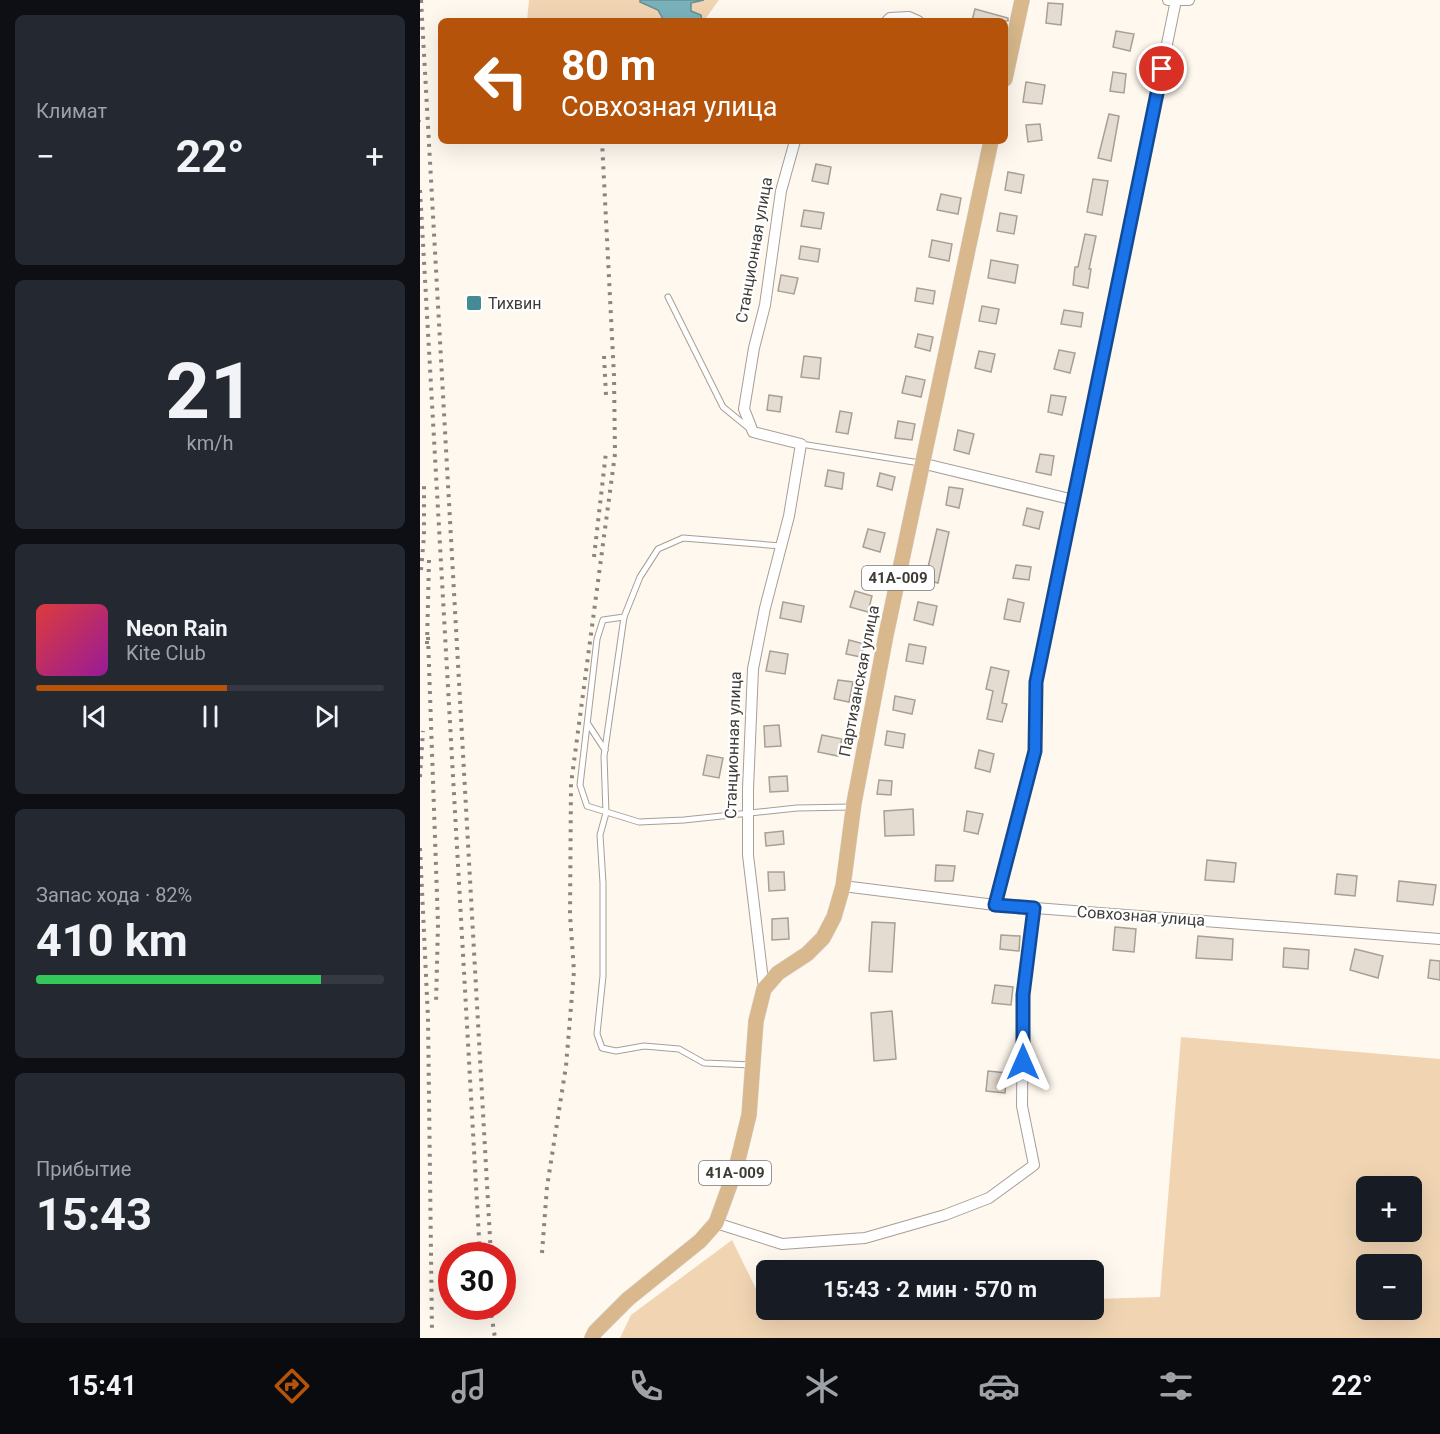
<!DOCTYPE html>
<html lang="ru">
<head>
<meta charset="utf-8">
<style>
	body { margin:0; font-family:Roboto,sans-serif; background:#242831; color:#f1f3f6; height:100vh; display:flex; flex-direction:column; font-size:22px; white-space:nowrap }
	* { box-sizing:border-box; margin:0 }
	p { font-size:20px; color:#9ea1a6 }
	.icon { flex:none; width:33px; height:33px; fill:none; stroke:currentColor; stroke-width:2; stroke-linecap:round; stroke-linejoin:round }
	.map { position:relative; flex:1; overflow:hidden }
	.sheet { display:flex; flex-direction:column; gap:15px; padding:15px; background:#0d0f14; width:420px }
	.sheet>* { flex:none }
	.guide { position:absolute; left:18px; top:18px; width:570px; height:126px; border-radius:9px; box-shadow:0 6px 24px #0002; background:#b45309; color:#fff; overflow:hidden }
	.tools { position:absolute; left:936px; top:1176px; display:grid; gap:12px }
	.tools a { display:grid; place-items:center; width:66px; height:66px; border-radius:9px; background:#171b24; box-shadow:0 6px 24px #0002; font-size:30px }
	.speed { position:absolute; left:18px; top:1242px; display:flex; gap:12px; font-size:30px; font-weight:700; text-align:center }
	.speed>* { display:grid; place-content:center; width:78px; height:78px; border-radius:50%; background:#171b24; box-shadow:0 6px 24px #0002; line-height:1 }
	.speed .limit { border:9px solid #d22; background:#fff; color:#111 }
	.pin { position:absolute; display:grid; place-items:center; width:51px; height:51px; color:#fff; margin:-26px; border:3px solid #fff; border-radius:50%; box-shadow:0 2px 6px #0007 }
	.me { position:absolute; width:66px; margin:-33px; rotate:0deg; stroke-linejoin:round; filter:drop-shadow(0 0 4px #0008) }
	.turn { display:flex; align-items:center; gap:21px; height:126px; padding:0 24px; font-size:27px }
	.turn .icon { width:78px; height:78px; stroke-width:2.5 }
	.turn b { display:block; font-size:42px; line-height:51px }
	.big { font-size:45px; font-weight:700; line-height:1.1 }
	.sheet .tile { flex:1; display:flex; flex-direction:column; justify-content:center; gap:9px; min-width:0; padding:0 21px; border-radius:9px; background:#242831 }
	.sheet .dial { align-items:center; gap:0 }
	.dial b { font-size:78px; line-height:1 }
	.song { display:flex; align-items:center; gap:18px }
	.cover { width:72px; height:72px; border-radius:9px; background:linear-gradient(135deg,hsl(0 70% 55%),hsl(300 70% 35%)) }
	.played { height:6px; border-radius:3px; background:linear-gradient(90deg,#b45309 55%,#363941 55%) }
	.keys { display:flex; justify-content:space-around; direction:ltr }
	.heat { display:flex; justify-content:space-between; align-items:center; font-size:33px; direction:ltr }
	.charge { height:9px; border-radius:4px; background:linear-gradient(90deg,#34c759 82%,#363941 0) }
	.trip { position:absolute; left:336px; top:1260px; width:348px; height:60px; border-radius:9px; background:#171b24; box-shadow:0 6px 24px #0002; font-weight:700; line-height:60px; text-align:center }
	.dock { display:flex; height:96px; justify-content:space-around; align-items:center; background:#090b0e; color:#9ea1a6 }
	.dock .icon { width:42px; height:42px }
	.dock .selected { color:#b45309 }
	.dock b { font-size:27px; color:#f1f3f6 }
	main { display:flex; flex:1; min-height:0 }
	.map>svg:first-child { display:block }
	.green { fill:#f1d5b3; fill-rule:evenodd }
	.water { fill:#7ab2bc; stroke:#688f94; stroke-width:1.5 }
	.building { fill:#e5dcd1; stroke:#a8a096; stroke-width:1.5 }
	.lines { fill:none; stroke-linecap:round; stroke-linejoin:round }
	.lane-casing { stroke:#a79f95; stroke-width:7 }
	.street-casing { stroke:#a79f95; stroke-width:12 }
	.primary-casing { stroke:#d9d8d7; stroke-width:16 }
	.path { stroke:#a9a49d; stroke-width:2; stroke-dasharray:6 3; stroke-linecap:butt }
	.lane { stroke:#fff; stroke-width:5 }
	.street { stroke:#fff; stroke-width:10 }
	.primary { stroke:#d8b88c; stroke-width:15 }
	.rail { stroke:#8a867f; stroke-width:4; stroke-dasharray:3 6; stroke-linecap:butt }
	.route-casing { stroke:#114b97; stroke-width:15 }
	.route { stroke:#1a73e8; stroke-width:10 }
	.poi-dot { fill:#458b96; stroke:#fff; stroke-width:2 }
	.labels { text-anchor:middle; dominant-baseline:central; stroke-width:4.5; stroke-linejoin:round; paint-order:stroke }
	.shield { fill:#fff; stroke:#797673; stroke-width:1.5 }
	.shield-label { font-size:15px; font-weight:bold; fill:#3f3c37 }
	.street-label { font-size:16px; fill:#3f3c37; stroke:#fff }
	.poi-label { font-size:16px; fill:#3f3c37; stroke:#fff; text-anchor:start }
</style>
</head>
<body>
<main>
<section class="sheet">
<div class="tile"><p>Климат</p>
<div class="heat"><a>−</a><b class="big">22°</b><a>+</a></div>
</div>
<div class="tile dial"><b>21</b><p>km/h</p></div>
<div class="tile">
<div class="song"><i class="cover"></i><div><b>Neon Rain</b><p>Kite Club</p></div></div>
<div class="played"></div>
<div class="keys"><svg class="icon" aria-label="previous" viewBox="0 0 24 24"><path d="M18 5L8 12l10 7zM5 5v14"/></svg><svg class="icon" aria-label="pause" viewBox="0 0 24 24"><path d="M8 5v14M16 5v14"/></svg><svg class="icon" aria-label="next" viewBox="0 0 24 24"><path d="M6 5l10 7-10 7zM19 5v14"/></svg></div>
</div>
<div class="tile"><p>Запас хода · 82%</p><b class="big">410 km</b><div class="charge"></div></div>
<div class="tile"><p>Прибытие</p><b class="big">15:43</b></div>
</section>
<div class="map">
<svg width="1020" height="1338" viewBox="0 0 1020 1338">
	<rect width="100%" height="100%" fill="#fff8ef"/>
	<g class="green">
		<polygon points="109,0 220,0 220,2 238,10 244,21 107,21"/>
		<polygon points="284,0 299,0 286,18 287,21 282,21 280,15 270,11 271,3"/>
		<path d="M 761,1037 L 1020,1059 L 1020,1338 L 200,1338 L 211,1315 L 312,1240 L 343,1303 L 346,1304 L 346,1310 L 674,1310 L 674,1299 L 740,1297 ZM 946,1186 L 992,1186 L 992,1232 L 946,1232 ZM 946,1264 L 992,1264 L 992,1310 L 946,1310 Z"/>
	</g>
	<polygon class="water" points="220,0 284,0 271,3 271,11 281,15 282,21 244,21 238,10 220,2"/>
	<g class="building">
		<polygon points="628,3 643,4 641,25 626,23"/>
		<polygon points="555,9 588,18 588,21 552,21"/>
		<polygon points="696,31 714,34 710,51 693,47"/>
		<polygon points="693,72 706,74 704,93 690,91"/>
		<polygon points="606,82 625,85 622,104 603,102"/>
		<polygon points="689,114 699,116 691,161 678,158"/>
		<polygon points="620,124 622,140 608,142 606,125"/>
		<polygon points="396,164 411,167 408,184 392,181"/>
		<polygon points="588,172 604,175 601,193 585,190"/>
		<polygon points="673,179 688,181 682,215 667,212"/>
		<polygon points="521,194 541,198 538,214 517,210"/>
		<polygon points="384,210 404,213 401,229 381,226"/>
		<polygon points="580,213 597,216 594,234 577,231"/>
		<polygon points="665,234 676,236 669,269 671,269 668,288 653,285 655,267 658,267"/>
		<polygon points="512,240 532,244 529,261 509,257"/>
		<polygon points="381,246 400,249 398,262 379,259"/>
		<polygon points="571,260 598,265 595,283 568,278"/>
		<polygon points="361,275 378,278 374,294 358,291"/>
		<polygon points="497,288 515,291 513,304 495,301"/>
		<polygon points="562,306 579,309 576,324 559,321"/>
		<polygon points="644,310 663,313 661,327 641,324"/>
		<polygon points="498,334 513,337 510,351 495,347"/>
		<polygon points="639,350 655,353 650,373 634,369"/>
		<polygon points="559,351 575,354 571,372 555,368"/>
		<polygon points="384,356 401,358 399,379 381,377"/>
		<polygon points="486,376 505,380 501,397 482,393"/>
		<polygon points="349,395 362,397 360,412 347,410"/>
		<polygon points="631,395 646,397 642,415 628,412"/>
		<polygon points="420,411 432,413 428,434 416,432"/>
		<polygon points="478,421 495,424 492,440 475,438"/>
		<polygon points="538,430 554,434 549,454 534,450"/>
		<polygon points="620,454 634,456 631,475 616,472"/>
		<polygon points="408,470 424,473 422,489 405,486"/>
		<polygon points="460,473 475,477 472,490 457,486"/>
		<polygon points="529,487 543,489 539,508 526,505"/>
		<polygon points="607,508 623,512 619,529 603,525"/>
		<polygon points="448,529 465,533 460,552 443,547"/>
		<polygon points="517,529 529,532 518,583 505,580"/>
		<polygon points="596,565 611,567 609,580 593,578"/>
		<polygon points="435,591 452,596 448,612 430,607"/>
		<polygon points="588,599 604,603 600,622 584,619"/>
		<polygon points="363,602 384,606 381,622 360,618"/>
		<polygon points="498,602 517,606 513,625 494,620"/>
		<polygon points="429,640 444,644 441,657 426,654"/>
		<polygon points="489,644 506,647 503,664 486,661"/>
		<polygon points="350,651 368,654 365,674 346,671"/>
		<polygon points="571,667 589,671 582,703 587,704 582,722 567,719 573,691 566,689"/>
		<polygon points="418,680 433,682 429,702 414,699"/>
		<polygon points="475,696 495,700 492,714 473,710"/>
		<polygon points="359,725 361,746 345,747 344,726"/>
		<polygon points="467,731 485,734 483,748 465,745"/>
		<polygon points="402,735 422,739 418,756 398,752"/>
		<polygon points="559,750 574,754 570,772 555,768"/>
		<polygon points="287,755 303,758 299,778 283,775"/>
		<polygon points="367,776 368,791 350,792 349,777"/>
		<polygon points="459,780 472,781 471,795 457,794"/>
		<polygon points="493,809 494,835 465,836 464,811"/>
		<polygon points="547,811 563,814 558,834 544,831"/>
		<polygon points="363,831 364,844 346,846 345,833"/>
		<polygon points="787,860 816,863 814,882 785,880"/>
		<polygon points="516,865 535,866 533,881 515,881"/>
		<polygon points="348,872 364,872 365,890 349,891"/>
		<polygon points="917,874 937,876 935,896 915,894"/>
		<polygon points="979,881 1016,885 1013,905 977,901"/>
		<polygon points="368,918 369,939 352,940 352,919"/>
		<polygon points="452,922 475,923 472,972 449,971"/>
		<polygon points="695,927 716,929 714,952 693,950"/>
		<polygon points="581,935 600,936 599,951 580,949"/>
		<polygon points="778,936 813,939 812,960 776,958"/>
		<polygon points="864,948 889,950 888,969 863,967"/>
		<polygon points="935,949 963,956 958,978 930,970"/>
		<polygon points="1010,960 1020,961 1020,980 1008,978"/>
		<polygon points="575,985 593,987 591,1005 572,1003"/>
		<polygon points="472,1011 476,1059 454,1061 451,1013"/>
		<polygon points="568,1071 587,1073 585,1093 566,1091"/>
	</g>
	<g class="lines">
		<defs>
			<g id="lane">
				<polyline points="248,297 303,407 330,429"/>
				<polyline points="381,444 500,463"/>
				<polyline points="361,546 263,538 238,549 220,577 204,617 183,620 177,639 160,785 167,806 219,822 264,820 377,808 431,807"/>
				<polyline points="204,617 184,756 186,813 180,835 183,883 183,976 177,1034 182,1048 196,1051 224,1046 259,1049 284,1063 333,1065"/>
				<polyline points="168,724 185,750"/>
			</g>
			<g id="street">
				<polyline points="748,0 769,0"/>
				<polyline points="467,21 470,18 489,17 498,21"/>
				<polyline points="501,463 654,500"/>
				<polyline points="423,886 575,905 1020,939"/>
				<polyline points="575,905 615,751 616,683 756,0"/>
				<polyline points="344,989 328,855 328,789 333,669 345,608 369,516 381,444 333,432 324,409 334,348 345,305 361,191 375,141"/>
				<polyline points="296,1223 362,1244 445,1238 525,1215 569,1198 614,1165 602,1106 603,995 614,908"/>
			</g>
			<g id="primary">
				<polyline points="585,79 602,0"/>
				<polyline points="172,1338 175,1332 208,1299 280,1241 296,1223 316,1168 329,1115 336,1021 344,989 358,973 387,954 403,938 414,917 423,886 434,803 466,635 571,141"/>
			</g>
		</defs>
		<use href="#lane" class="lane-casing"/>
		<use href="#street" class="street-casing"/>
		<use href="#primary" class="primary-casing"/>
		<polyline class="path" points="0,121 1,121"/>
		<use href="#lane" class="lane"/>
		<use href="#street" class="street"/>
		<use href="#primary" class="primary"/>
		<g class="rail">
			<polyline points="1,0 71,1256"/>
			<polyline points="0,190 60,1256"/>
			<polyline points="184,356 186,395"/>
			<polyline points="174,557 186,452"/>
			<polyline points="1,570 4,536 4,484"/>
			<polyline points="8,637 18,924 16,1005"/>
			<polyline points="7,644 9,560"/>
			<polyline points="0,777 3,731"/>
			<polyline points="0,848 8,1018 12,1332"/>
			<polyline points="122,1253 127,1187 146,1066 154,971 150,915 151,784 195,454 194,376 182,141"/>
			<polyline points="70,1306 75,1338"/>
		</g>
	</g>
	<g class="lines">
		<defs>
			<polyline id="route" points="603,1062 603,995 614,908 575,905 615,751 616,682 742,69"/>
		</defs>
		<use href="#route" class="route-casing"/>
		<use href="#route" class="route"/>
	</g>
	<rect class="poi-dot" x="46" y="295" width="16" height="16" rx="3"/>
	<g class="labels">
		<g class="shield">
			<rect x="442" y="566" width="72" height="24" rx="4.5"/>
			<rect x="279" y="1161" width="72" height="24" rx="4.5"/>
		</g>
		<g class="shield-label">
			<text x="478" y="578">41А-009</text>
			<text x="315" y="1173">41А-009</text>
		</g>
		<g class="street-label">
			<text transform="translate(334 250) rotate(-80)">Станционная улица</text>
			<text transform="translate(439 681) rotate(-79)">Партизанская улица</text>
			<text transform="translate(313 745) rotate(-88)">Станционная улица</text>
			<text transform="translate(721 916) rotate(4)">Совхозная улица</text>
		</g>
		<g class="poi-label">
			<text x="68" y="303">Тихвин</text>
		</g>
	</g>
</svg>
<div class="tools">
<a>+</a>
<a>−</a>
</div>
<div class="speed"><div class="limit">30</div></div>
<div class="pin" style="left:742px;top:69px;background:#d93025"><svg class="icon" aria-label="arrive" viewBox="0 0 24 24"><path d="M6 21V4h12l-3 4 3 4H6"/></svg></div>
<svg class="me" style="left:603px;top:1062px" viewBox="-20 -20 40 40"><path d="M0-17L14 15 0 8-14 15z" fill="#1a73e8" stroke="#fff" stroke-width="4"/></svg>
<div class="trip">15:43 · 2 мин · 570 m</div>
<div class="guide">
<div class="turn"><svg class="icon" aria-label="left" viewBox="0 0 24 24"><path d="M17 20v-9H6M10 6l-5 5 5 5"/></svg><div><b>80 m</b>Совхозная улица</div></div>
</div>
</div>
</main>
<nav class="dock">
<b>15:41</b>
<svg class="icon selected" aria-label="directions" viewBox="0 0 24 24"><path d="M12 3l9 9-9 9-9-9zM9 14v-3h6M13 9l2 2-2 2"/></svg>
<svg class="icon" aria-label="music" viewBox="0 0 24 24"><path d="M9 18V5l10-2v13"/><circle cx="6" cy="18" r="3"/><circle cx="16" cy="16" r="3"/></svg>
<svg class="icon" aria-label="phone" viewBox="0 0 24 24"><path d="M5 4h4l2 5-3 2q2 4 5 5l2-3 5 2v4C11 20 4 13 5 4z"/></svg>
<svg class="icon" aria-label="climate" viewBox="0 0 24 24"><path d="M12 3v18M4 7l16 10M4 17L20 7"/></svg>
<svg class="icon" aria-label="car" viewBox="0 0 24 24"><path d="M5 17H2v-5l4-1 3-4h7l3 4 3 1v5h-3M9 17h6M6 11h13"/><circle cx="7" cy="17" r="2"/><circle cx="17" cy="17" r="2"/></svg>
<svg class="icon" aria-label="filters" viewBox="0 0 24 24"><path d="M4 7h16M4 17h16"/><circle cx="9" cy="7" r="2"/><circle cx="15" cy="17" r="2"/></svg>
<b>22°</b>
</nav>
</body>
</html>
